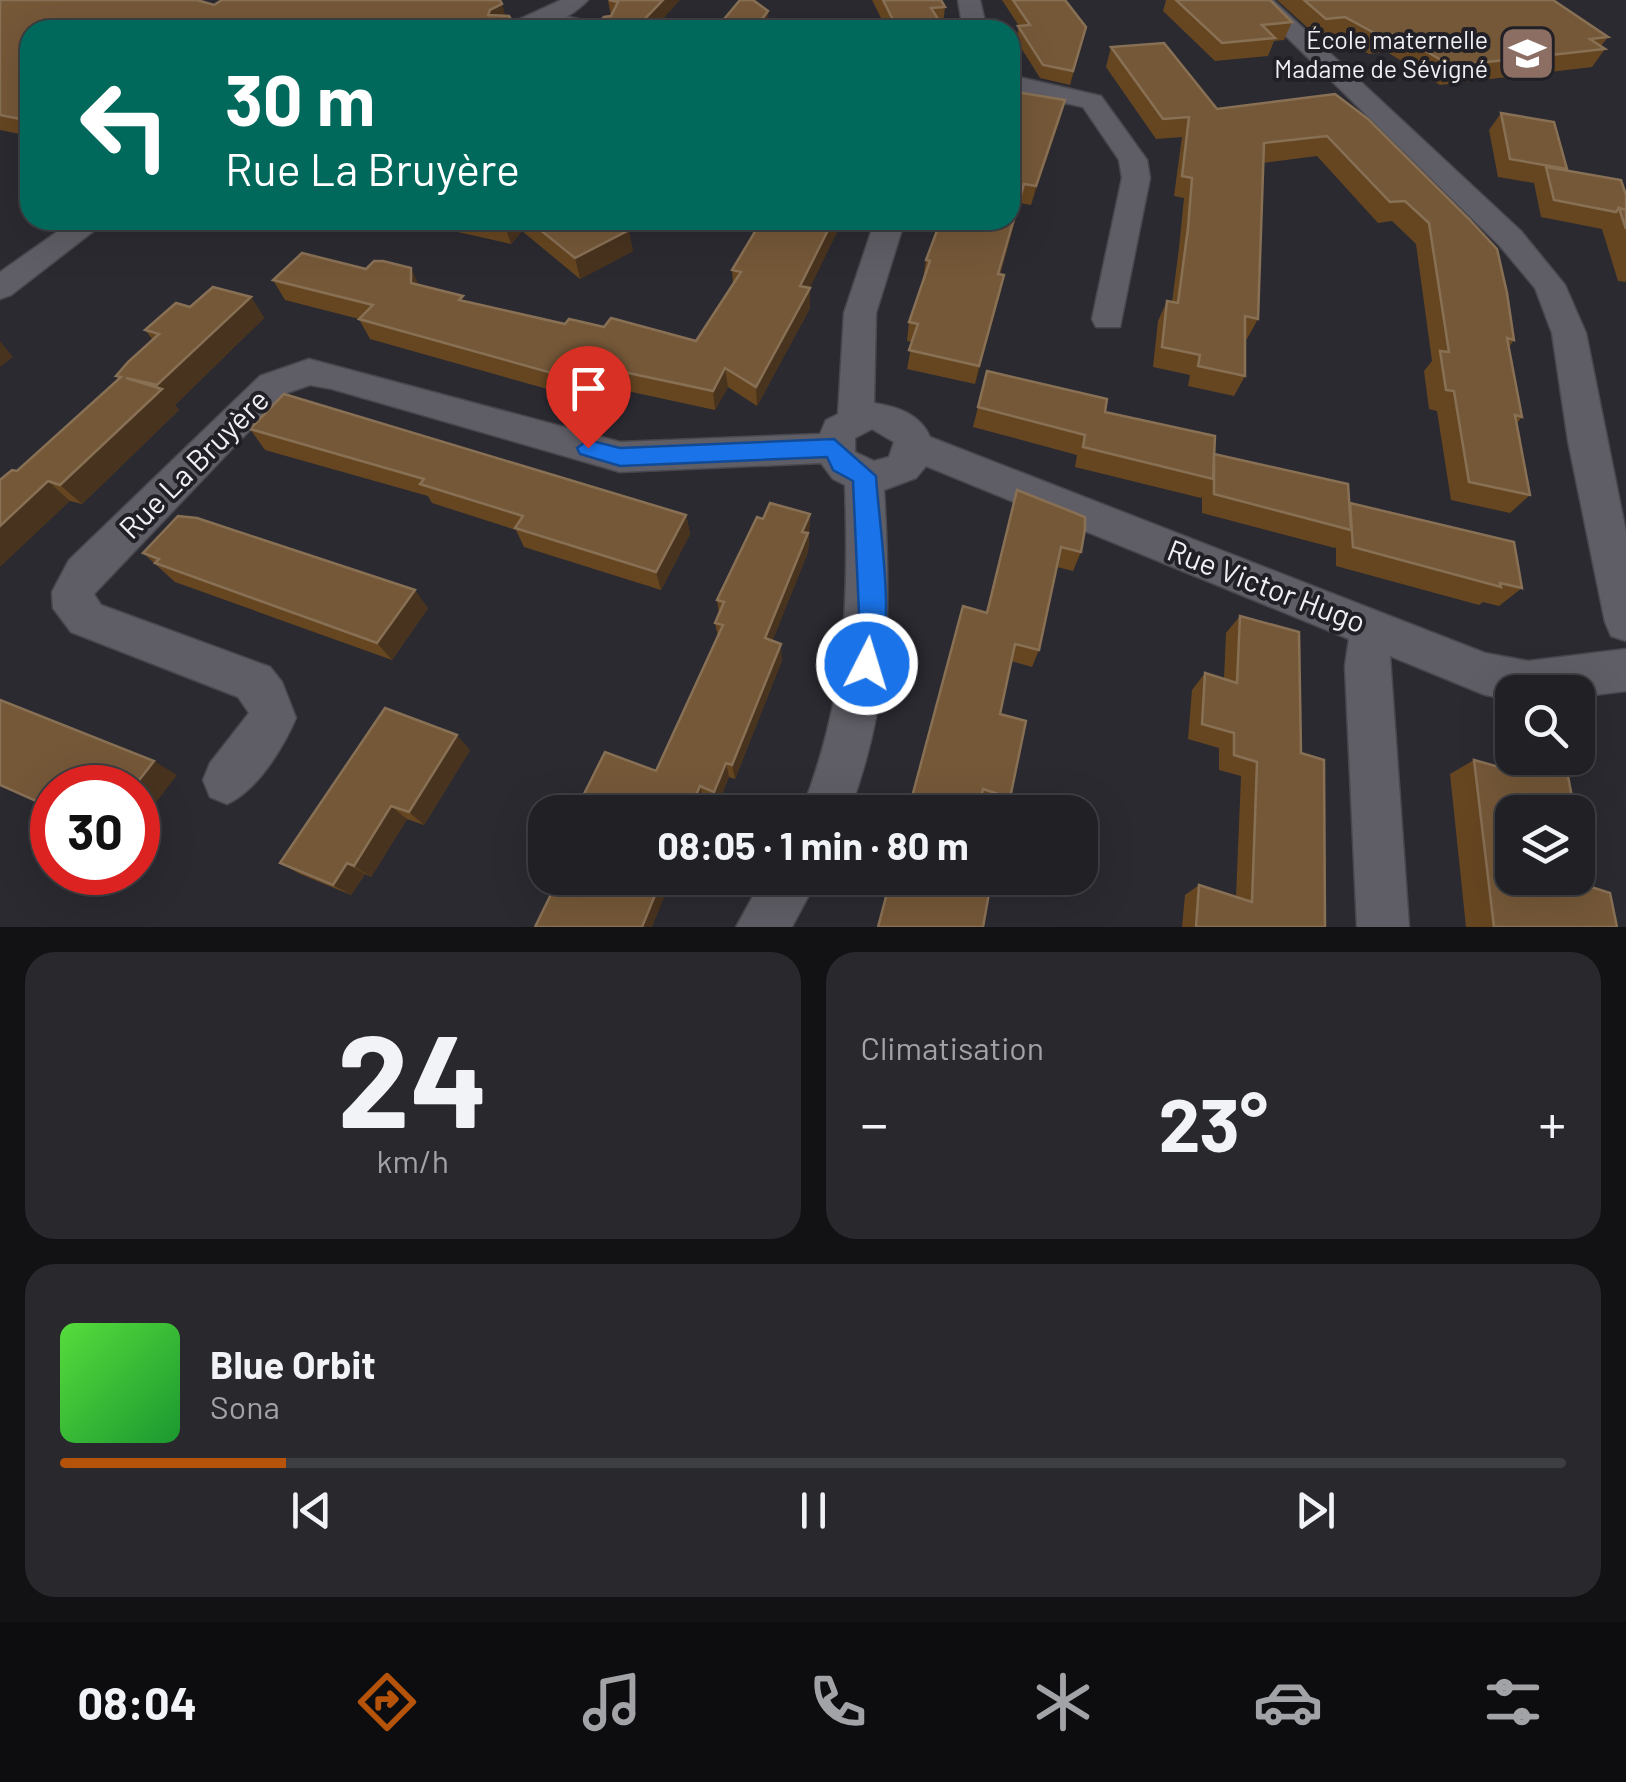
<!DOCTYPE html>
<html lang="fr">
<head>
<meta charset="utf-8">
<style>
	body { margin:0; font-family:Barlow,sans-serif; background:#28282d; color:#f1f3f6; height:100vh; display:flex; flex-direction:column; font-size:38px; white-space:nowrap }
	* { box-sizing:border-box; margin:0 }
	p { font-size:32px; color:#a2a3a7 }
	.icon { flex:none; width:55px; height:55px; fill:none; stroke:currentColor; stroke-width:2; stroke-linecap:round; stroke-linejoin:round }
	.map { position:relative; height:927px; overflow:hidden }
	.sheet { display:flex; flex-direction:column; gap:25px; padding:25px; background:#121214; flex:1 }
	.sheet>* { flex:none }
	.guide { position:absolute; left:20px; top:20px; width:1000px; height:210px; border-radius:30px; box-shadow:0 10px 40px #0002,0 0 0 2px #3d3e42; background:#00695c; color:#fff; overflow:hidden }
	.fabs { position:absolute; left:1495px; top:675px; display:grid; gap:20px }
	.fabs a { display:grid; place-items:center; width:100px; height:100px; border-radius:20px; background:#202025; box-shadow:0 10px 40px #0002,0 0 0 2px #3d3e42; font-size:50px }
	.speed { position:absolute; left:30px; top:765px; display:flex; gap:20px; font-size:50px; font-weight:700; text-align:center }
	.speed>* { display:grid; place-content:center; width:130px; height:130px; border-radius:50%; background:#202025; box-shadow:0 10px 40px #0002,0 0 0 2px #3d3e42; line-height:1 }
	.speed .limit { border:15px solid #d22; background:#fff; color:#111 }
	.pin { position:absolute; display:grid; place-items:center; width:85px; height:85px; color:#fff; margin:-102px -42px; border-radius:50% 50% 50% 0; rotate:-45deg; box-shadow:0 0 10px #0007 }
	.pin .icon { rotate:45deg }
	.me { position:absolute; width:110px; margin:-55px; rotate:5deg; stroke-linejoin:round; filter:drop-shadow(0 0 8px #0008) }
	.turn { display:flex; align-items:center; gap:35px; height:210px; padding:0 40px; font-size:45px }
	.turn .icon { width:130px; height:130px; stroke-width:2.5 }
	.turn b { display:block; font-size:70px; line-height:85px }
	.big { font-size:75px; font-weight:700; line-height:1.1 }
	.sheet .card { flex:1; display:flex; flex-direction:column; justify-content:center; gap:15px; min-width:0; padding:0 35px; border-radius:30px; background:#28282d }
	.sheet .dial { align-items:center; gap:0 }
	.dial b { font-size:130px; line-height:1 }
	.song { display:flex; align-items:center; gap:30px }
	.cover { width:120px; height:120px; border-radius:15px; background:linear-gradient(135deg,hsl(110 70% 55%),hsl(130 70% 35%)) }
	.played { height:10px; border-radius:5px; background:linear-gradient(90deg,#b45309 15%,#3d3e42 15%) }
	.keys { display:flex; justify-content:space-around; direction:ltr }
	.heat { display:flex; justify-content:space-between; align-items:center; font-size:55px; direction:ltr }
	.sheet .tiles { flex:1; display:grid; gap:25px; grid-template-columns:1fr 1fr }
	.card:last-child { grid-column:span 2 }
	.trip { position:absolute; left:528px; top:795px; width:570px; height:100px; border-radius:30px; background:#202025; box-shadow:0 10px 40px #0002,0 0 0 2px #3d3e42; font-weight:700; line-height:100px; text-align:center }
	.tabs { display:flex; height:160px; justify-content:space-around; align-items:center; background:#0d0d0f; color:#a2a3a7 }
	.tabs .icon { width:70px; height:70px }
	.tabs .on { color:#b45309 }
	.tabs b { font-size:45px; color:#f1f3f6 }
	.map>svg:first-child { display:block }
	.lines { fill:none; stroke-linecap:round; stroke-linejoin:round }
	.pedestrian-casing { stroke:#48474e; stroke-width:3 }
	.minor-casing { stroke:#48474e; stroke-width:3 }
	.pedestrian { fill:#5f5e66; fill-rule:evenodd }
	.minor { fill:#5f5e66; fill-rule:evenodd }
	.wall { fill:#664621 }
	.shaded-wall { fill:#48331e }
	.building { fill:#755838; stroke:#887055; stroke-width:2.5 }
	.route { fill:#1a73e8; stroke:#114b97; stroke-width:2.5 }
	.labels { text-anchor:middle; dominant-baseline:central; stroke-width:8; stroke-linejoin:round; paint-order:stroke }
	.far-poi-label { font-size:25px; fill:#f0eff4; stroke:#212027; text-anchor:end }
	.street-label { font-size:30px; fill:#f0eff4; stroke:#212027 }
</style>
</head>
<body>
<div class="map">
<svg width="1626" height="927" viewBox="0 0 1626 927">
	<rect width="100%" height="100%" fill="#2b2a31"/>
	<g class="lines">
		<defs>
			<polygon id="pedestrian" points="548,12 608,26 611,30 581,30 542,21 542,13"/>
			<g id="minor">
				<path d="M 561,0 L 588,0 C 564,26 530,30 496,30 Z"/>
				<polygon points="958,0 980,0 987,30 963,30"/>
				<polygon points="1249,0 1273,0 1521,231 1565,285 1586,333 1626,532 1626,641 1611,636 1605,622 1568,441 1552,333 1535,288 1499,245"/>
				<polygon points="1010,75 1101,96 1147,160 1150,178 1120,327 1096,327 1092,319 1122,178 1119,160 1083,107 1010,91"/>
				<polygon points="74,220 108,220 11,295 0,299 0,272"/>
				<path d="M 875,220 L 905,220 L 876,313 L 874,403 C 898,407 920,414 930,437 L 1485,653 L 1528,661 L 1626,649 L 1626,691 L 1578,697 L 1578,692 L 1512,692 L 1512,700 L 1485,695 L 1390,656 L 1409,927 L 1357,927 L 1345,666 L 1349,639 L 926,466 L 916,478 L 884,490 C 891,608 891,701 849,812 L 801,812 C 846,699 849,605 845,485 L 833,479 L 821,463 L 620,472 L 332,389 L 310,385 L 284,394 L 94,594 L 101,605 L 270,667 L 282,682 L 296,718 C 283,748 257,791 227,804 L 210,797 L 203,780 L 210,763 L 249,713 L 238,697 L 71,632 L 53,608 L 52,592 L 69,560 L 260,376 L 309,359 L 620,442 L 820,434 L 826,420 L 838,414 L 844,313 ZM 872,429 L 894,442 L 889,457 L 874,461 L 855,452 L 855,438 Z"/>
				<polygon points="763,878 818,878 792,927 736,927"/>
			</g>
		</defs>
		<use href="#pedestrian" class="pedestrian-casing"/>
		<use href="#minor" class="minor-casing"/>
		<use href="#pedestrian" class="pedestrian"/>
		<use href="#minor" class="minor"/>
	</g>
	<g class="wall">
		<polygon points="0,0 214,5 500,0 30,30 30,136 0,130"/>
		<polygon points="608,0 680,0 611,16"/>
		<polygon points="872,0 941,0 945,7 943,25 887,30"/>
		<polygon points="1002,0 1065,0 1086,27 1070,85 1040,78 1016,40 1019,26"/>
		<polygon points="1166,0 1270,0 1292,22 1284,40 1274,41 1268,56 1215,61 1163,11"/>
		<polygon points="1277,0 1553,0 1608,37 1601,46 1605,49 1592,67 1440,85 1387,52 1369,54 1337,35 1318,37"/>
		<polygon points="1111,47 1217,109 1335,94 1514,340 1509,347 1522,417 1517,423 1530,495 1510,513 1451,500 1437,411 1429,409 1424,371 1432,361 1416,244 1392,221 1378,223 1317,156 1263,163 1258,319 1247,339 1245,339 1245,376 1234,396 1188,386 1190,375 1153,367 1158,321 1167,301 1172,302 1179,248 1184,198 1174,196 1182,137 1156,139 1106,67"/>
		<polygon points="1010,91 1065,100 1060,119 1031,205 1020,203 1000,275 1004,275 1000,294 975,384 907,369 912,342 907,341 909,322 923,279 926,260 1010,220"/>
		<polygon points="1501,113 1566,170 1626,195 1626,282 1618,281 1602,229 1541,217 1534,183 1498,177 1489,130"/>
		<polygon points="445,220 622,220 620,223 633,251 580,279 522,231 511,244 449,230"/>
		<polygon points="762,220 843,220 809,288 810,308 757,406 728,387 715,410 618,389 610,402 590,401 370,339 359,319 285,300 273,280 419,284 465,301 565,324 604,327 696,341 733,284 732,270"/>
		<polygon points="251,297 264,318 175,405 179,410 82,504 70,501 17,471 119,379 116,376 153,340 145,330 190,307"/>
		<polygon points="987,371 1105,412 1214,455 1349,505 1522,588 1499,606 1483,602 1479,605 1336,566 1336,547 1335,548 1202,513 1202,496 1201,498 1075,467 1077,455 973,427"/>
		<polygon points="250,429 686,515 690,534 661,590 524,547 516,530 432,503 428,496 265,450"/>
		<polygon points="1017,490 1081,552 1073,571 1057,567 1039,650 1032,667 1011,661 1000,714 1010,798 1002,811 980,804 986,612"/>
		<polygon points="810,514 808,552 772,641 782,660 735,779 729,777 717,805 704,800 699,812 575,812 656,771 718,636 715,623 719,613 717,600 763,519"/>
		<polygon points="143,553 428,608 392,660 175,582"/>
		<polygon points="1240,616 1301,753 1325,927 1182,927 1185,895 1199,885 1236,897 1241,776 1219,770 1219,748 1188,739 1192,690 1205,673 1224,679 1226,633"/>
		<polygon points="470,750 424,825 407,819 371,877 365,874 351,895 300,874 280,863"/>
		<polygon points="1519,758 1536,758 1588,886 1617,927 1466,927 1450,774 1474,760 1501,768"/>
		<polygon points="545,835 545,878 541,876 530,865"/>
	</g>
	<g class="shaded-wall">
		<polygon points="663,0 680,0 653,30 634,30"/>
		<polygon points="502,4 507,21 488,15 490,10"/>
		<polygon points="768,11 769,30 754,30"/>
		<polygon points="1065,100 1060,119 1031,205 1036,186"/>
		<polygon points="1024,184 1020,203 994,293 998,274"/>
		<polygon points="507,220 518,220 522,231 511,244 504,223"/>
		<polygon points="833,220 843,220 807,294 810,288 810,308 757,406 756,387 800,286"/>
		<polygon points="629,230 633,251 580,279 575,258"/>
		<polygon points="411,268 420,288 411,283"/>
		<polygon points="1004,275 1000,294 975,384 979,366"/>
		<polygon points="251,297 264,318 175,405 179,410 82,504 60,485 161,389 157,385"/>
		<polygon points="0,341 13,357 0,367"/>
		<polygon points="725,368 728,387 715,410 713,391"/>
		<polygon points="614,370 618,389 610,402 605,383"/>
		<polygon points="48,481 70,501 0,567 0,526"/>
		<polygon points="810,514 808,552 767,655 765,638"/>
		<polygon points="686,515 690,534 661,590 656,572"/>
		<polygon points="415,590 428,608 392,660 377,643"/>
		<polygon points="781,644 782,660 735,779 732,765"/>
		<polygon points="457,735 470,750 424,825 409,812"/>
		<polygon points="154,761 177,775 138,826 138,788 133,788"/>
		<polygon points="726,763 729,777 717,805 714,792"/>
		<polygon points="700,786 704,800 699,812 689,812"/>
		<polygon points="391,806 407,819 371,877 354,866"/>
		<polygon points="347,863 365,874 351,895 333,885"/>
		<polygon points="662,878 672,878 652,927 642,927"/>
	</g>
	<g class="building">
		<polygon points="0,0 197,0 214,5 222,0 500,0 502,4 490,10 488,15 509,16 517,30 30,30 30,121 0,115"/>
		<polygon points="609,0 663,0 634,30 591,30 604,17 611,16 618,2"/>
		<polygon points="740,0 753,0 768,11 754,30 715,30"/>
		<polygon points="883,0 941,0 945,7 931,8 945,30 887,30 893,20"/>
		<polygon points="1013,0 1065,0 1086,27 1073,71 1043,65 1018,26 1030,25"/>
		<polygon points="1176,0 1270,0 1292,22 1262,25 1275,38 1222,43"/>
		<polygon points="1304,0 1553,0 1608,37 1590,39 1605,49 1451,66 1397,34 1378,35 1345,17 1326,19"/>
		<polygon points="1164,43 1217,109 1335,94 1368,119 1469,219 1497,249 1507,293 1514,340 1507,338 1522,417 1515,415 1530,495 1469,482 1454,391 1446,390 1440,351 1449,352 1429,223 1405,201 1390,202 1327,136 1264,143 1258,319 1245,316 1245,376 1198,366 1200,355 1162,347 1167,301 1178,303 1188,228 1192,178 1182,176 1189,117 1163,119 1111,47"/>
		<polygon points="1010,91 1065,100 1036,186 1024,184 998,274 1004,275 979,366 909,350 918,324 909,322 930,261 926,260 941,220 1010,220"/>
		<polygon points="1501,113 1554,122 1567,169 1510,159"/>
		<polygon points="1546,167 1621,180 1626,195 1626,210 1619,208 1616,212 1554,200"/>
		<polygon points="1619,208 1626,210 1626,229"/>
		<polygon points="528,220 616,220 629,230 575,258"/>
		<polygon points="762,220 833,220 800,286 810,288 756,387 725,368 713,391 614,370 605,383 584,382 359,319 373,305 273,280 302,253 366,269 374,261 383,261 411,268 411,283 463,296 459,300 565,324 569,319 604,327 611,318 696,341 741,272 732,270"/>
		<polygon points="213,287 251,297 157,385 126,378 162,389 60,485 48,481 0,526 0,480 12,470 17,471 121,377 116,376 128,362 159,334 145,330 176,303 190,307"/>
		<polygon points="987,371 1107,399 1105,412 1215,436 1213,479 1083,447 1085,435 978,407"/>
		<polygon points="284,394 686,515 656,572 515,528 523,516 420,484 424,479 250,429"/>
		<polygon points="1214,454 1348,484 1351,530 1214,494"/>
		<polygon points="1017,490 1085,517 1085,529 1081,552 1061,547 1039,650 1015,644 1000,714 1026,721 1010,798 983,789 978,812 908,812 963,606 987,613"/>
		<polygon points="770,503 810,514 802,532 808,533 765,638 781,644 732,765 726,763 714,792 700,786 689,812 575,812 605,752 656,771 723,625 715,623 724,602 717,600 757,517 763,519"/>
		<polygon points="1350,503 1514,542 1522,588 1500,583 1501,587 1353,547"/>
		<polygon points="178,516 197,518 415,590 377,643 155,563 159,559 143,553"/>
		<polygon points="1240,616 1299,632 1301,753 1324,760 1325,927 1196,927 1199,885 1252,902 1257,762 1234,755 1234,733 1202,724 1205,673 1237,683"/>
		<polygon points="0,700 154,761 133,788 52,788 52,808 0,785"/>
		<polygon points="385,708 457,735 409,812 391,806 354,866 347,863 333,885 280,863"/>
		<polygon points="1525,758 1536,758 1566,766 1575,812 1512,812 1512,878 1578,878 1578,827 1588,886 1610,893 1617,927 1494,927 1474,760 1528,775"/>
		<polygon points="545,835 545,870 530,865"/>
		<polygon points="559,878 662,878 642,927 535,927"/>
		<polygon points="891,878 979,878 991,882 983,927 878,927"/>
	</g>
	<path class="route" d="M 834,439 L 876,476 C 879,528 897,626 876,673 L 867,676 L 857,673 L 853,664 L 859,614 L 853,481 L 833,470 L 827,457 L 620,466 L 580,454 L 577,448 L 588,440 L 620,448 Z"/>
	<defs>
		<symbol id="school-square" viewBox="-11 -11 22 22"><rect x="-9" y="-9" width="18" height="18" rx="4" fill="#8d6e63" stroke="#212027"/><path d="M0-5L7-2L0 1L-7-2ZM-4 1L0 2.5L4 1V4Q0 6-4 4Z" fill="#fff"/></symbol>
	</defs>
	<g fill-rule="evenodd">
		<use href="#school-square" x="1496" y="22" width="63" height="63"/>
	</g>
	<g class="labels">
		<g class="far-poi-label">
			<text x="1488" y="39">École maternelle<tspan x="1488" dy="29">Madame de Sévigné</tspan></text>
		</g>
		<g class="street-label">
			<text transform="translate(193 463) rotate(-45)">Rue La Bruyère</text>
			<text transform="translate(1267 585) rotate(21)">Rue Victor Hugo</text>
		</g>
	</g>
</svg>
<div class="fabs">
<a><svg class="icon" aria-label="search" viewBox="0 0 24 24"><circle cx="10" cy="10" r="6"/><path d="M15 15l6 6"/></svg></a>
<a><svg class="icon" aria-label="layers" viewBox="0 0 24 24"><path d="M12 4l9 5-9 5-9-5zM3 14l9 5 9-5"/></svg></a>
</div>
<div class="speed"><div class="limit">30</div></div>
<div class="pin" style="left:588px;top:448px;background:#d93025"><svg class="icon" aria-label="arrive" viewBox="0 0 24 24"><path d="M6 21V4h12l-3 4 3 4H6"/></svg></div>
<svg class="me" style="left:867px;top:664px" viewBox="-20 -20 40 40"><circle r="17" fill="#1a73e8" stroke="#fff" stroke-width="3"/><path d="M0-11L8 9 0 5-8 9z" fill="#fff"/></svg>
<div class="trip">08:05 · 1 min · 80 m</div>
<div class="guide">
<div class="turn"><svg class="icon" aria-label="left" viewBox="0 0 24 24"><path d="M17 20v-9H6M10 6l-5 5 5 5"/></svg><div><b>30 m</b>Rue La Bruyère</div></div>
</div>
</div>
<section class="sheet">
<div class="tiles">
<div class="card dial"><b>24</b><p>km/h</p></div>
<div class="card"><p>Climatisation</p>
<div class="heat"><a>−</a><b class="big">23°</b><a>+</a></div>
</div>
<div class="card">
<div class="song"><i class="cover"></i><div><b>Blue Orbit</b><p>Sona</p></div></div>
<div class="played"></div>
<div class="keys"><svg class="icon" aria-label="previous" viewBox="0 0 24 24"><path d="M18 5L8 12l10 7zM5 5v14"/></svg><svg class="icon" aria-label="pause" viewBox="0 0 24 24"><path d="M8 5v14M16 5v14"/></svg><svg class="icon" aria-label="next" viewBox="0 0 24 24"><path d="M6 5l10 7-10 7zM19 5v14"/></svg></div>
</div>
</div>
</section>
<nav class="tabs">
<b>08:04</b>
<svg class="icon on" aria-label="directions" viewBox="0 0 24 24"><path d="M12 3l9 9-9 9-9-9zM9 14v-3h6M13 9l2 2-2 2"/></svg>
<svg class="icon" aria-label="music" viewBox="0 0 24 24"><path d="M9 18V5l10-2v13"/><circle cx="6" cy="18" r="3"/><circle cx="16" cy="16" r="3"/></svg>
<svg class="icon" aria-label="phone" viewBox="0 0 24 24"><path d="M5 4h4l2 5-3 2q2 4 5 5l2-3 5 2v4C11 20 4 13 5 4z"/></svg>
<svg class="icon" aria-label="climate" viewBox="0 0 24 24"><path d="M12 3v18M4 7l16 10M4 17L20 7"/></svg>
<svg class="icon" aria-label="car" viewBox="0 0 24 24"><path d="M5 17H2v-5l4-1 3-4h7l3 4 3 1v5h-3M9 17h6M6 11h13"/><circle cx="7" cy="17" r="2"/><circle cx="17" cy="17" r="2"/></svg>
<svg class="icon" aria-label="filters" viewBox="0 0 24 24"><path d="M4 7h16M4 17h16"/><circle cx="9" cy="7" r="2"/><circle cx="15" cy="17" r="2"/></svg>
</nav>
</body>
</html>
